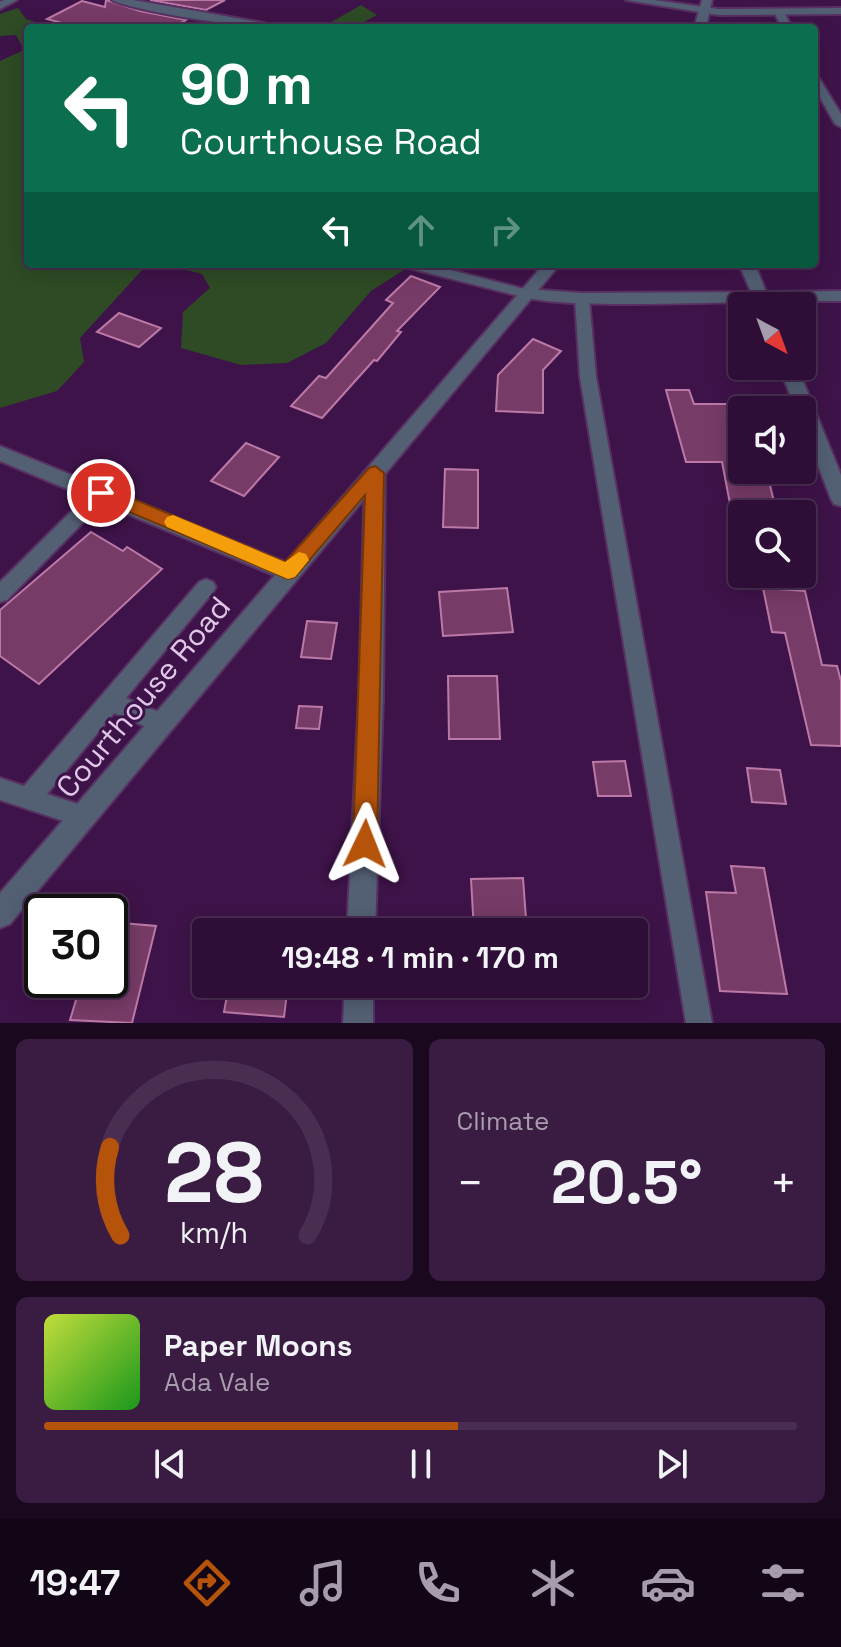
<!DOCTYPE html>
<html lang="en">
<head>
<meta charset="utf-8">
<style>
	body { margin:0; font-family:"Space Grotesk",sans-serif; background:#3a1c42; color:#f1f3f6; height:100vh; display:flex; flex-direction:column; font-size:30px; white-space:nowrap }
	* { box-sizing:border-box; margin:0 }
	p { font-size:26px; color:#a79cad }
	.icon { flex:none; width:44px; height:44px; fill:none; stroke:currentColor; stroke-width:2; stroke-linecap:round; stroke-linejoin:round }
	.map { position:relative; height:1023px; overflow:hidden }
	.sheet { display:flex; flex-direction:column; gap:16px; padding:16px; background:#19081e; flex:1 }
	.sheet>* { flex:none }
	.hud { position:absolute; left:24px; top:24px; width:794px; height:244px; border-radius:8px; box-shadow:0 4px 20px #0003,0 0 0 2px #492e52; background:#0b6e4f; color:#fff; overflow:hidden }
	.needle { width:52px; rotate:139deg }
	.controls { position:absolute; left:728px; top:292px; display:grid; gap:16px }
	.controls a { display:grid; place-items:center; width:88px; height:88px; border-radius:8px; background:#2e0e37; box-shadow:0 4px 20px #0003,0 0 0 2px #492e52; font-size:40px }
	.speed { position:absolute; left:24px; top:894px; display:flex; gap:16px; font-size:40px; font-weight:700; text-align:center }
	.speed>* { display:grid; place-content:center; width:104px; height:104px; border-radius:50%; background:#2e0e37; box-shadow:0 4px 20px #0003,0 0 0 2px #492e52; line-height:1 }
	.speed .limit { border:4px solid #111; border-radius:12px; background:#fff; color:#111 }
	.pin { position:absolute; display:grid; place-items:center; width:68px; height:68px; color:#fff; margin:-34px; border:4px solid #fff; border-radius:50%; box-shadow:0 2px 8px #0007 }
	.me { position:absolute; width:88px; margin:-44px; rotate:2deg; stroke-linejoin:round; filter:drop-shadow(0 0 6px #0008) }
	.turn { display:flex; align-items:center; gap:28px; height:168px; padding:0 24px; font-size:36px }
	.turn .icon { width:104px; height:104px; stroke-width:2.5 }
	.turn b { display:block; font-size:56px; line-height:68px }
	.lanes { display:flex; align-items:center; height:76px; padding:0 24px; background:#0003; justify-content:center; gap:40px; direction:ltr }
	.lanes .off { opacity:.35 }
	.big { font-size:60px; font-weight:600; line-height:1.1 }
	.sheet .widget { flex:1; display:flex; flex-direction:column; justify-content:center; gap:12px; min-width:0; padding:0 28px; border-radius:12px; background:#3a1c42 }
	.sheet .dial { align-items:center; gap:0 }
	.dial svg { height:208px; overflow:visible; fill:none; stroke:#492e52; stroke-width:7; stroke-linecap:round; text-anchor:middle }
	.dial text { fill:#f1f3f6; stroke:none }
	.song { display:flex; align-items:center; gap:24px }
	.cover { width:96px; height:96px; border-radius:12px; background:linear-gradient(135deg,hsl(70 70% 55%),hsl(120 70% 35%)) }
	.played { height:8px; border-radius:4px; background:linear-gradient(90deg,#b45309 55%,#492e52 55%) }
	.keys { display:flex; justify-content:space-around; direction:ltr }
	.heat { display:flex; justify-content:space-between; align-items:center; font-size:44px; direction:ltr }
	.sheet .tiles { flex:1; display:grid; gap:16px; grid-template-columns:1fr 1fr }
	.widget:last-child { grid-column:span 2 }
	.trip { position:absolute; left:192px; top:918px; width:456px; height:80px; border-radius:8px; background:#2e0e37; box-shadow:0 4px 20px #0003,0 0 0 2px #492e52; font-weight:600; line-height:80px; text-align:center }
	.dock { display:flex; height:128px; justify-content:space-around; align-items:center; background:#120616; color:#a79cad }
	.dock .icon { width:56px; height:56px }
	.dock .selected { color:#b45309 }
	.dock b { font-size:36px; color:#f1f3f6 }
	.map>svg:first-child { display:block }
	.green { fill:#2e4b25 }
	.building { fill:#773b67; stroke:#bc79a7; stroke-width:2 }
	.lines { fill:none; stroke-linecap:round; stroke-linejoin:round }
	.service-casing { stroke:#583062; stroke-width:4 }
	.minor-casing { stroke:#583062; stroke-width:4 }
	.tertiary-casing { stroke:#583062; stroke-width:4 }
	.service { fill:#536074; fill-rule:evenodd }
	.minor { fill:#536074; fill-rule:evenodd }
	.tertiary { fill:#536074; fill-rule:evenodd }
	.route { fill:#b45309; stroke:#753606; stroke-width:2 }
	.slow { fill:#f59e0b }
	.labels { text-anchor:middle; dominant-baseline:central; stroke-width:6; stroke-linejoin:round; paint-order:stroke }
	.street-label { font-size:30px; fill:#e0c7e7; stroke:#3e1349 }
</style>
</head>
<body>
<div class="map">
<svg width="841" height="1023" viewBox="0 0 841 1023">
	<rect width="100%" height="100%" fill="#3e1349"/>
	<g class="green">
		<polygon points="361,5 377,15 353,28 321,28"/>
		<polygon points="18,8 26,19 54,28 28,28 28,264 413,264 371,291 326,343 287,363 241,365 181,348 183,312 210,288 202,274 171,266 142,270 80,338 84,362 57,391 0,408 0,61 24,50 16,35 0,36 0,14"/>
	</g>
	<g class="building">
		<polygon points="106,0 140,11 186,20 172,28 80,28 47,19 82,1 105,7"/>
		<polygon points="150,0 225,0 206,10"/>
		<polygon points="411,276 440,287 397,331 401,332 377,361 374,360 322,418 291,406 319,376 326,378 393,303 386,300"/>
		<polygon points="119,313 161,328 139,347 97,332"/>
		<polygon points="533,339 561,351 543,370 543,413 496,411 498,375"/>
		<polygon points="666,390 689,390 694,404 734,404 742,429 742,475 768,477 777,514 732,514 722,462 686,462"/>
		<polygon points="246,443 279,457 244,496 211,481"/>
		<polygon points="445,469 478,470 478,528 443,527"/>
		<polygon points="91,532 123,551 127,547 162,569 39,684 0,656 0,610"/>
		<polygon points="507,588 513,632 443,636 439,592"/>
		<polygon points="763,588 805,591 822,665 837,666 841,681 841,746 811,745 785,633 772,632"/>
		<polygon points="307,621 337,623 331,659 301,657"/>
		<polygon points="448,676 497,676 500,739 449,739"/>
		<polygon points="299,706 322,707 319,729 296,728"/>
		<polygon points="625,761 631,796 598,796 593,762"/>
		<polygon points="747,768 780,770 786,804 752,802"/>
		<polygon points="731,866 764,868 787,994 720,991 706,892 736,893"/>
		<polygon points="523,878 527,932 474,932 471,879"/>
		<polygon points="110,922 156,926 132,1023 70,1020 82,980 110,980"/>
		<polygon points="229,984 288,984 284,1017 224,1012"/>
	</g>
	<g class="lines">
		<defs>
			<g id="service">
				<polygon points="779,9 784,12 792,28 782,28 774,12"/>
				<polygon points="814,75 819,78 841,114 841,127 835,124 814,87"/>
				<polygon points="403,264 427,264 532,291 534,294 527,298 405,267"/>
				<polygon points="582,294 589,298 596,377 712,1023 686,1023 580,377 575,298"/>
				<polygon points="101,486 107,488 110,493 107,498 7,600 0,602 0,582 95,488"/>
				<polygon points="206,579 213,582 216,587 213,592 126,698 168,716 171,723 168,730 160,733 114,713 47,794 90,808 94,816 90,824 82,827 0,800 0,778 24,786 199,582"/>
			</g>
			<g id="minor">
				<polygon points="4,0 17,0 0,9 0,2"/>
				<path d="M 112,0 L 133,0 L 264,23 C 250,31 127,9 112,0 Z"/>
				<polygon points="626,0 654,0 718,9 841,8 841,14 718,15"/>
				<path d="M 739,264 L 755,264 L 766,292 L 841,291 L 841,301 L 771,301 L 771,306 L 757,306 L 754,302 C 719,302 537,310 519,294 L 527,289 L 582,293 L 751,292 Z"/>
				<polygon points="779,366 797,366 841,475 841,506 834,504 831,499 802,424 802,410 796,410"/>
				<polygon points="0,446 295,566 299,572 295,578 288,580 281,578 0,461"/>
				<polygon points="375,466 385,473 383,697 375,932 347,932 359,697 365,473"/>
				<polygon points="345,984 373,984 373,1023 343,1023"/>
			</g>
			<g id="tertiary">
				<polygon points="702,0 712,0 706,28 694,28"/>
				<polygon points="544,264 560,264 10,924 0,928 0,893"/>
			</g>
		</defs>
		<use href="#service" class="service-casing"/>
		<use href="#minor" class="minor-casing"/>
		<use href="#tertiary" class="tertiary-casing"/>
		<use href="#service" class="service"/>
		<use href="#minor" class="minor"/>
		<use href="#tertiary" class="tertiary"/>
	</g>
	<polygon class="route" points="375,466 384,473 377,844 373,852 365,855 357,852 353,844 365,495 295,577 288,579 94,497 92,493 94,488 107,488 285,562 369,468"/>
	<polygon class="slow" points="173,515 285,562 299,552 306,554 309,560 295,577 288,579 167,527 164,522 167,517"/>
	<g class="labels">
		<g class="street-label">
			<text transform="translate(143 697) rotate(-50)">Courthouse Road</text>
		</g>
	</g>
</svg>
<div class="controls">
<a><svg class="needle" viewBox="-14 -14 28 28"><path d="M0-13l5 13h-10z" fill="#e53935"/><path d="M0 13l5-13h-10z" fill="#a79cad"/></svg></a>
<a><svg class="icon" aria-label="sound" viewBox="0 0 24 24"><path d="M4 9h4l5-4v14l-5-4H4zM17 9q2 3 0 6"/></svg></a>
<a><svg class="icon" aria-label="search" viewBox="0 0 24 24"><circle cx="10" cy="10" r="6"/><path d="M15 15l6 6"/></svg></a>
</div>
<div class="speed"><div class="limit">30</div></div>
<div class="pin" style="left:101px;top:493px;background:#d93025"><svg class="icon" aria-label="arrive" viewBox="0 0 24 24"><path d="M6 21V4h12l-3 4 3 4H6"/></svg></div>
<svg class="me" style="left:365px;top:844px" viewBox="-20 -20 40 40"><path d="M0-17L14 15 0 8-14 15z" fill="#b45309" stroke="#fff" stroke-width="4"/></svg>
<div class="trip">19:48 · 1 min · 170 m</div>
<div class="hud">
<div class="turn"><svg class="icon" aria-label="left" viewBox="0 0 24 24"><path d="M17 20v-9H6M10 6l-5 5 5 5"/></svg><div><b>90 m</b>Courthouse Road</div></div>
<div class="lanes"><svg class="icon" aria-label="left" viewBox="0 0 24 24"><path d="M17 20v-9H6M10 6l-5 5 5 5"/></svg><svg class="icon off" aria-label="ahead" viewBox="0 0 24 24"><path d="M12 20V5M6 11l6-6 6 6"/></svg><svg class="icon off" aria-label="right" viewBox="0 0 24 24"><path d="M7 20v-9h11M14 6l5 5-5 5"/></svg></div>
</div>
</div>
<section class="sheet">
<div class="tiles">
<div class="widget dial"><svg viewBox="0 0 100 80">
<path d="M14 69A42 42 0 1 1 86 69"/>
<path d="M14 69A42 42 0 0 1 10 35" stroke="#b45309"/>
<text x="50" y="56" font-size="32" font-weight="700">28</text>
<text x="50" y="72" font-size="11">km/h</text>
</svg></div>
<div class="widget"><p>Climate</p>
<div class="heat"><a>−</a><b class="big">20.5°</b><a>+</a></div>
</div>
<div class="widget">
<div class="song"><i class="cover"></i><div><b>Paper Moons</b><p>Ada Vale</p></div></div>
<div class="played"></div>
<div class="keys"><svg class="icon" aria-label="previous" viewBox="0 0 24 24"><path d="M18 5L8 12l10 7zM5 5v14"/></svg><svg class="icon" aria-label="pause" viewBox="0 0 24 24"><path d="M8 5v14M16 5v14"/></svg><svg class="icon" aria-label="next" viewBox="0 0 24 24"><path d="M6 5l10 7-10 7zM19 5v14"/></svg></div>
</div>
</div>
</section>
<nav class="dock">
<b>19:47</b>
<svg class="icon selected" aria-label="directions" viewBox="0 0 24 24"><path d="M12 3l9 9-9 9-9-9zM9 14v-3h6M13 9l2 2-2 2"/></svg>
<svg class="icon" aria-label="music" viewBox="0 0 24 24"><path d="M9 18V5l10-2v13"/><circle cx="6" cy="18" r="3"/><circle cx="16" cy="16" r="3"/></svg>
<svg class="icon" aria-label="phone" viewBox="0 0 24 24"><path d="M5 4h4l2 5-3 2q2 4 5 5l2-3 5 2v4C11 20 4 13 5 4z"/></svg>
<svg class="icon" aria-label="climate" viewBox="0 0 24 24"><path d="M12 3v18M4 7l16 10M4 17L20 7"/></svg>
<svg class="icon" aria-label="car" viewBox="0 0 24 24"><path d="M5 17H2v-5l4-1 3-4h7l3 4 3 1v5h-3M9 17h6M6 11h13"/><circle cx="7" cy="17" r="2"/><circle cx="17" cy="17" r="2"/></svg>
<svg class="icon" aria-label="filters" viewBox="0 0 24 24"><path d="M4 7h16M4 17h16"/><circle cx="9" cy="7" r="2"/><circle cx="15" cy="17" r="2"/></svg>
</nav>
</body>
</html>
